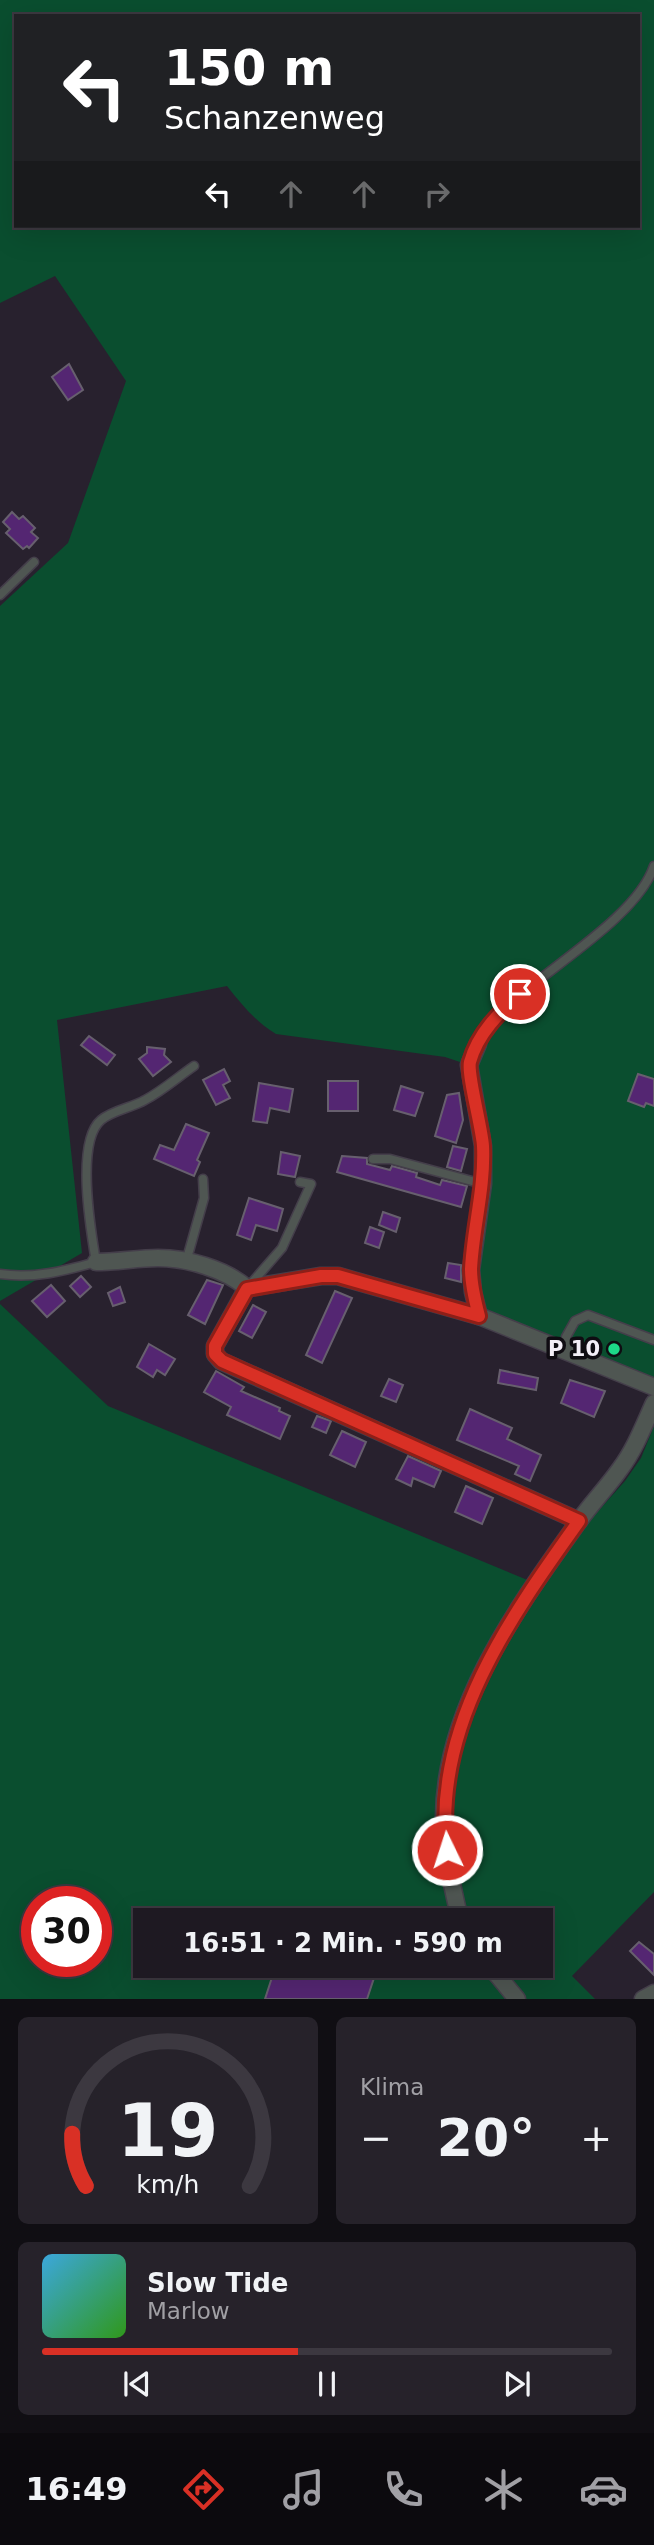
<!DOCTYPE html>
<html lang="de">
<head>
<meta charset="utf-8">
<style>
	body { margin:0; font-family:"DejaVu Sans",sans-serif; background:#26222a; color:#f1f3f6; height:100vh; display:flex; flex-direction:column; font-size:26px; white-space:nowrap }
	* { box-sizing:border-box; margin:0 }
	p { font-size:23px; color:#a1a0a5 }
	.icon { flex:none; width:38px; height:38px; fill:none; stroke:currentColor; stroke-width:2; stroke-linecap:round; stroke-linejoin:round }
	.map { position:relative; height:1999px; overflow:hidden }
	.panel { display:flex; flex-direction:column; gap:18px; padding:18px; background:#100e13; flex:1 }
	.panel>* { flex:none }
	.hud { position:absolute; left:14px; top:14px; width:626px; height:214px; border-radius:0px; box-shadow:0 7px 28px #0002,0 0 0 2px #3c3840; background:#202124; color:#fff; overflow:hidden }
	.speed { position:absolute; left:21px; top:1886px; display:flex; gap:14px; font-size:35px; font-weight:700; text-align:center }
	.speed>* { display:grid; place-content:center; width:91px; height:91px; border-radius:50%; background:#1e1922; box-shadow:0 7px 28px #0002,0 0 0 2px #3c3840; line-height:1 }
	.speed .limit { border:10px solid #d22; background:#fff; color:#111 }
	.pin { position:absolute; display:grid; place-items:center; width:60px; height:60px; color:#fff; margin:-30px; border:4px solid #fff; border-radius:50%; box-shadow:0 2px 7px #0007 }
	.me { position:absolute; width:77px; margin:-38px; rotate:356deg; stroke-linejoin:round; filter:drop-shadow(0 0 5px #0008) }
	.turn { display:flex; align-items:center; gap:24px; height:147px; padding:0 35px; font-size:32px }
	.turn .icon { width:91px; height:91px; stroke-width:2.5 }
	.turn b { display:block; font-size:49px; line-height:60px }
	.lanes { display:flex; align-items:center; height:66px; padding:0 35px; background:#0003; justify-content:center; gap:35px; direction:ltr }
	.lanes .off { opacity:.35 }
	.big { font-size:52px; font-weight:700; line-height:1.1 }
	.panel .card { flex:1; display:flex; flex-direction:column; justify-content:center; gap:10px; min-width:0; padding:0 24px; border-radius:10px; background:#26222a }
	.panel .dial { align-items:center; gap:0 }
	.dial svg { height:182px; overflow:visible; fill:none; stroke:#3c3840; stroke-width:7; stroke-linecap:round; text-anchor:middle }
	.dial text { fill:#f1f3f6; stroke:none }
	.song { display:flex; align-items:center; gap:21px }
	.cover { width:84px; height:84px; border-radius:10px; background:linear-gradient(135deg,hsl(200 70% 55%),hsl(110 70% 35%)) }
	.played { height:7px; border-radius:4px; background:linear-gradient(90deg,#d93025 45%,#3c3840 45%) }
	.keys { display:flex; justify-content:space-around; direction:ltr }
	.heat { display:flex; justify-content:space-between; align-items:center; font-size:38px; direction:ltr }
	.panel .tiles { flex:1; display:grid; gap:18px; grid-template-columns:1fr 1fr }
	.card:last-child { grid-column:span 2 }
	.trip { position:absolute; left:133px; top:1908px; width:420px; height:70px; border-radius:0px; background:#1e1922; box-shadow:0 7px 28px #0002,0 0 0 2px #3c3840; font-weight:700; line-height:70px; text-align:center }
	.tab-bar { display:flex; height:112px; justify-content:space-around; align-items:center; background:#0c0a0e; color:#a1a0a5 }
	.tab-bar .icon { width:49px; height:49px }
	.tab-bar .current { color:#d93025 }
	.tab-bar b { font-size:32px; color:#f1f3f6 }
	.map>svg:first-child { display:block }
	.green { fill:#0a4e2f; fill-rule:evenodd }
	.building { fill:#542672; stroke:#675f6e; stroke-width:2 }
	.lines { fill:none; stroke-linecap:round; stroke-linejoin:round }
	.service-casing { stroke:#443e4a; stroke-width:11 }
	.minor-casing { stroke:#443e4a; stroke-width:19 }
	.service { stroke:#4f5652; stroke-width:8 }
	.minor { stroke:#4f5652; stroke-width:16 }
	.route-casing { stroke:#8d1f18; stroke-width:18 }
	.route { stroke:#d93025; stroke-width:12 }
	.poi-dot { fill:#1dd888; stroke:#0f0c12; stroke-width:2.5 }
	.labels { text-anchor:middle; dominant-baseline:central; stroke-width:7; stroke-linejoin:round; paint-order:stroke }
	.poi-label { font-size:21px; font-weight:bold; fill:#f3eef7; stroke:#0f0c12; text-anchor:end }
</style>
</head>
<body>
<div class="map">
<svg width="654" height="1999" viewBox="0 0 654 1999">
	<rect width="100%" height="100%" fill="#28212e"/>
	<g class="green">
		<path d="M 0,0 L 654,0 L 654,1387 L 479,1316 L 473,1292 L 483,1184 L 469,1065 L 445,1057 L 276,1034 C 255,1021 242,1005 227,986 L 57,1020 L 82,1253 L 0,1301 L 0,606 L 68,543 L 126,381 L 55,276 L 0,303 ZM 16,16 L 639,16 L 639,226 L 16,226 Z"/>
		<path d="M 0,1304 L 108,1406 L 542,1586 L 584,1527 L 625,1481 L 641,1458 L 654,1426 L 654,1892 L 572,1976 L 595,1999 L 0,1999 ZM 37,1902 L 96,1902 L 96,1962 L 37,1962 ZM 145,1920 L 541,1920 L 541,1965 L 145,1965 Z"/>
	</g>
	<g class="building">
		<polygon points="69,364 83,390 68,400 52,377"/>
		<polygon points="12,512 19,519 23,516 35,528 31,532 38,538 29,548 27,546 23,549 6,533 10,529 3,522"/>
		<polygon points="89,1036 115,1055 107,1065 81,1045"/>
		<polygon points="147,1047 165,1049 164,1055 171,1062 153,1076 139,1059 147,1053"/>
		<polygon points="224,1069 230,1081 223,1085 230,1098 216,1105 203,1080"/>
		<polygon points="638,1074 654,1079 654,1106 646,1103 644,1107 628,1101"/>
		<rect x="328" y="1081" width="30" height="30"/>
		<polygon points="259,1083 293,1089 289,1112 270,1108 267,1123 253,1121"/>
		<polygon points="401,1086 423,1093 415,1116 394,1110"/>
		<polygon points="459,1093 463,1120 456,1143 435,1136 447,1095"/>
		<polygon points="186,1124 209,1133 197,1160 200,1162 194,1176 154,1159 160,1145 174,1150"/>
		<polygon points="453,1146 467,1149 461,1171 447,1167"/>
		<polygon points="281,1152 300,1156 295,1177 278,1174"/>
		<polygon points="342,1156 367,1158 367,1164 390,1170 392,1166 417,1173 416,1177 440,1185 442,1180 467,1186 461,1207 337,1172"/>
		<polygon points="249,1198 283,1209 277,1231 256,1225 251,1240 237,1235"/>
		<polygon points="383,1212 400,1218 396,1232 379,1225"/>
		<polygon points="370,1227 384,1232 379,1248 365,1243"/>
		<polygon points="448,1263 461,1265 461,1282 445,1278"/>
		<polygon points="81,1276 91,1287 80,1297 70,1286"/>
		<polygon points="207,1280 223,1285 205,1324 188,1315"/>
		<polygon points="51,1285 65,1301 47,1317 32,1301"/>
		<polygon points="120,1287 125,1302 113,1306 108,1293"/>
		<polygon points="335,1291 352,1298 322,1363 306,1355"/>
		<polygon points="253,1305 266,1312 252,1338 239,1331"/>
		<polygon points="149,1344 175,1359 165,1375 157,1370 153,1377 137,1367"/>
		<polygon points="500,1370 538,1378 536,1390 498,1383"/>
		<polygon points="216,1371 244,1387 241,1391 280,1408 279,1411 290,1416 280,1439 227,1415 231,1407 204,1392"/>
		<polygon points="389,1379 403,1385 396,1402 381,1396"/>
		<polygon points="570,1380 605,1391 594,1417 561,1403"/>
		<polygon points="470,1409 512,1428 507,1439 541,1455 530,1481 515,1474 519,1466 457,1440"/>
		<polygon points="317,1416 331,1421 326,1433 312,1427"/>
		<polygon points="342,1431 366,1442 355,1467 330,1455"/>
		<polygon points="408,1456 441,1471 434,1487 413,1478 411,1486 396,1479"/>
		<polygon points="466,1486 493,1498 482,1524 455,1512"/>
		<polygon points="639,1942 654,1954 654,1975 630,1951"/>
		<polygon points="276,1965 367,1965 377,1969 367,1999 265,1999"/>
	</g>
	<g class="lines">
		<defs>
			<g id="service">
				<polyline points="0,595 34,562"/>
				<path d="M 478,1044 C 483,1035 488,1024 495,1017 C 538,973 636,920 654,866"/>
				<polyline points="373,1159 390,1159 483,1184"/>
				<polyline points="186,1262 204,1198 203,1179"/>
				<path d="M 0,1274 C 34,1279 64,1271 96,1262 C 91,1232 75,1142 101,1120 C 113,1110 131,1108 145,1100 C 162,1091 178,1077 194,1066"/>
				<polyline points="249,1286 282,1248 311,1184 300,1182"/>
				<polyline points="569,1351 566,1337 575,1321 588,1315 654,1340"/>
			</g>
			<g id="minor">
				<polyline points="478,1044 469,1065 483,1146 483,1184 471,1270 473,1292 479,1316"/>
				<path d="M 96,1262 C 117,1262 138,1258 158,1258 C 187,1258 225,1269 247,1288 L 321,1276 L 338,1276 L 479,1316 L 654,1387"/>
				<polyline points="247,1288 215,1346 215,1354 221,1361 579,1521"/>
				<path d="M 460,1920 C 453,1889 445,1857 444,1825 C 441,1715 513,1613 574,1528 C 588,1507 606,1489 620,1469 C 635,1449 644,1425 654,1403"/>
				<polyline points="489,1965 517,1999"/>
				<polyline points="643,1999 654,1993"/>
			</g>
		</defs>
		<use href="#service" class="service-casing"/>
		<use href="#minor" class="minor-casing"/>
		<use href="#service" class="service"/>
		<use href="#minor" class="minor"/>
	</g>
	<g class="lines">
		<defs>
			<path id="route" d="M 447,1850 C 432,1727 511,1616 579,1521 L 222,1361 L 215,1354 L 215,1346 L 247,1289 L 321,1276 L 338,1276 L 479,1316 C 475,1301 471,1285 471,1269 C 473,1228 485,1188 483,1146 C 482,1128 467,1074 470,1062 C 478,1033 499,1013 520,994"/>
		</defs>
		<use href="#route" class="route-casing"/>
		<use href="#route" class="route"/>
	</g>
	<circle class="poi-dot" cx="614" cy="1349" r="7"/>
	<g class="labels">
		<g class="poi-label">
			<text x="600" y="1349">P 10</text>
		</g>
	</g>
</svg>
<div class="speed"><div class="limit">30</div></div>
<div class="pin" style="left:520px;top:994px;background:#d93025"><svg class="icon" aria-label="arrive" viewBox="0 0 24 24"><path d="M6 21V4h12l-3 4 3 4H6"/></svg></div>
<svg class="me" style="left:447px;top:1850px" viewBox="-20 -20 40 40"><circle r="17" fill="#d93025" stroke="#fff" stroke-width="3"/><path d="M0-11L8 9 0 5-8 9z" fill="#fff"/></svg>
<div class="trip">16:51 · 2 Min. · 590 m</div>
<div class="hud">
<div class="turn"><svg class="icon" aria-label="left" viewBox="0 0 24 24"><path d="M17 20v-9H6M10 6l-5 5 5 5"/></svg><div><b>150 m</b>Schanzenweg</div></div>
<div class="lanes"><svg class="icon" aria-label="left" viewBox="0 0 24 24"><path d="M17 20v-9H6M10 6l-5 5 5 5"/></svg><svg class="icon off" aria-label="ahead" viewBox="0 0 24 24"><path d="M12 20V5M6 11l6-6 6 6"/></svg><svg class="icon off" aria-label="ahead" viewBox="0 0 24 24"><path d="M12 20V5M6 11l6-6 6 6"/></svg><svg class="icon off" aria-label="right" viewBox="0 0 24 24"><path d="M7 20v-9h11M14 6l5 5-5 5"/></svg></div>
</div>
</div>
<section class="panel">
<div class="tiles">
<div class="card dial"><svg viewBox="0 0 100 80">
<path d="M14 69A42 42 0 1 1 86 69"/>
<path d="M14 69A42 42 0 0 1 8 46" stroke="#d93025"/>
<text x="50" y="56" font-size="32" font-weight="700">19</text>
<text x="50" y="72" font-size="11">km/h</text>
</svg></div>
<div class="card"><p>Klima</p>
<div class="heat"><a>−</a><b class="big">20°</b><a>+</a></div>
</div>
<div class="card">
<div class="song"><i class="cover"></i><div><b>Slow Tide</b><p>Marlow</p></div></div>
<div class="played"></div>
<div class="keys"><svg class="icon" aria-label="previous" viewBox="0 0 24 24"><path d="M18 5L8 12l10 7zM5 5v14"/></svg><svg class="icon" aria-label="pause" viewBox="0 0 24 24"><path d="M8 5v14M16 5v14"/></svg><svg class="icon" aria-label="next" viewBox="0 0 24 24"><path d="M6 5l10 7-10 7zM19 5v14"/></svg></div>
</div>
</div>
</section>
<nav class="tab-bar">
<b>16:49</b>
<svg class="icon current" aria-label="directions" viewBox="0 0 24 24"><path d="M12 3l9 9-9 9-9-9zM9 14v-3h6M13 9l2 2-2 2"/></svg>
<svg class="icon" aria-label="music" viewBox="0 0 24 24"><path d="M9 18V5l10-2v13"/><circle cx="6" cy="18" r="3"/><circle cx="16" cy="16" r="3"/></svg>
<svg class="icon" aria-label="phone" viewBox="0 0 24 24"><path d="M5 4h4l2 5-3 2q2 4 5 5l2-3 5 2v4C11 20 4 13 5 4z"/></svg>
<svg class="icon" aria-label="climate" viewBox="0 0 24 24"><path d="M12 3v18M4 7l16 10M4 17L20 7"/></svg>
<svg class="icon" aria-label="car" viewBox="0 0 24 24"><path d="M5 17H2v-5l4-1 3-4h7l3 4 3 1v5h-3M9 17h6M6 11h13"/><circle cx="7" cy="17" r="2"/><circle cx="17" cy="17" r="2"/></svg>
</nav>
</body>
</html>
